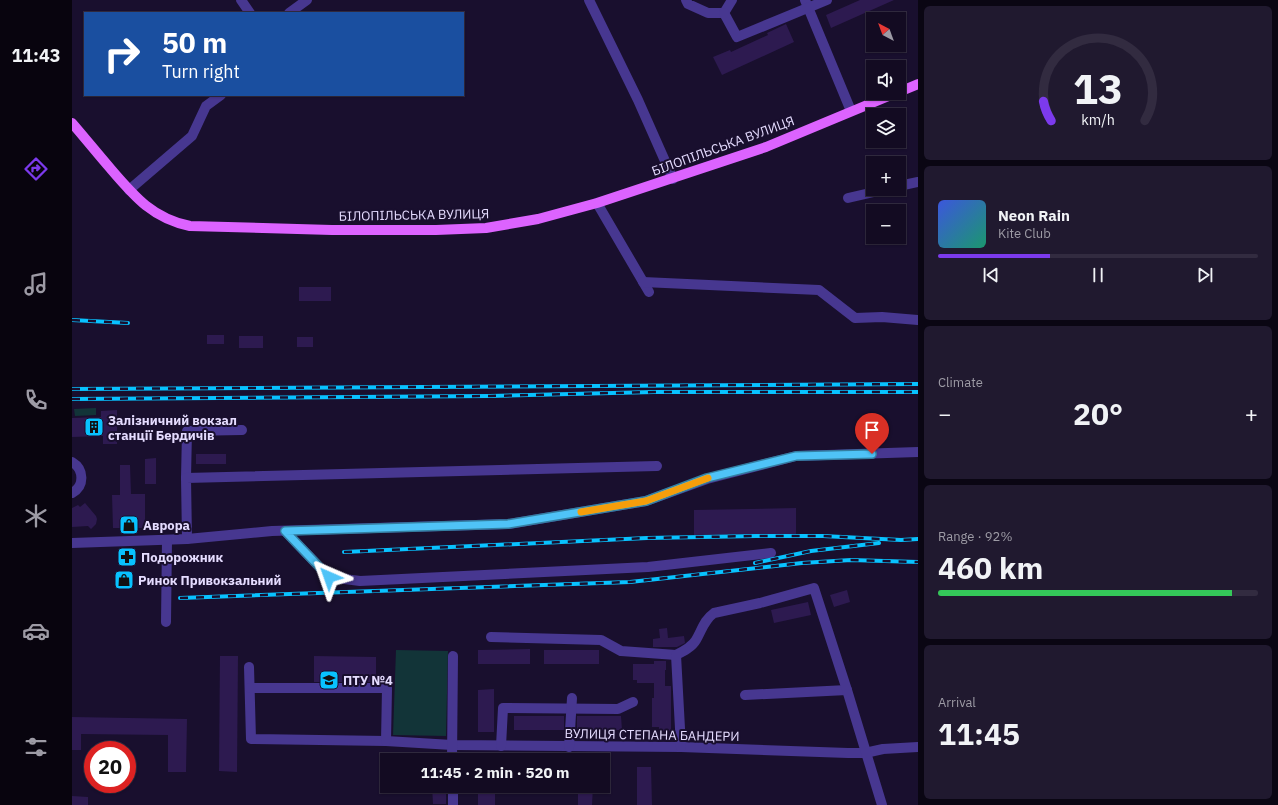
<!DOCTYPE html>
<html lang="en">
<head>
<meta charset="utf-8">
<style>
	body { margin:0; font-family:"IBM Plex Sans",sans-serif; background:#20192f; color:#f1f3f6; height:100vh; display:flex; flex-direction:column; font-size:15px; white-space:nowrap }
	* { box-sizing:border-box; margin:0 }
	p { font-size:13px; color:#9d9ba5 }
	.icon { flex:none; width:22px; height:22px; fill:none; stroke:currentColor; stroke-width:2; stroke-linecap:round; stroke-linejoin:round }
	.map { position:relative; flex:1; overflow:hidden }
	.drawer { display:flex; flex-direction:column; gap:6px; padding:6px; background:#0a0613; width:360px }
	.drawer>* { flex:none }
	.hud { position:absolute; left:12px; top:12px; width:380px; height:84px; border-radius:0px; box-shadow:0 1px 3px #0004,0 0 0 1px #322b40; background:#1a4fa0; color:#fff; overflow:hidden }
	.needle { width:26px; rotate:319deg }
	.buttons { position:absolute; left:794px; top:12px; display:grid; gap:8px }
	.buttons a { display:grid; place-items:center; width:40px; height:40px; border-radius:0px; background:#130b22; box-shadow:0 1px 3px #0004,0 0 0 1px #322b40; font-size:20px }
	.speed { position:absolute; left:12px; top:741px; display:flex; gap:8px; font-size:20px; font-weight:700; text-align:center }
	.speed>* { display:grid; place-content:center; width:52px; height:52px; border-radius:50%; background:#130b22; box-shadow:0 1px 3px #0004,0 0 0 1px #322b40; line-height:1 }
	.speed .limit { border:6px solid #d22; background:#fff; color:#111 }
	.pin { position:absolute; display:grid; place-items:center; width:34px; height:34px; color:#fff; margin:-41px -17px; border-radius:50% 50% 50% 0; rotate:-45deg; box-shadow:0 0 4px #0007 }
	.pin .icon { rotate:45deg }
	.me { position:absolute; width:44px; margin:-22px; rotate:317deg; stroke-linejoin:round; filter:drop-shadow(0 0 3px #0008) }
	.turn { display:flex; align-items:center; gap:14px; height:84px; padding:0 12px; font-size:18px }
	.turn .icon { width:52px; height:52px; stroke-width:2.5 }
	.turn b { display:block; font-size:28px; line-height:34px }
	.big { font-size:30px; font-weight:700; line-height:1.1 }
	.drawer .widget { flex:1; display:flex; flex-direction:column; justify-content:center; gap:6px; min-width:0; padding:0 14px; border-radius:6px; background:#20192f }
	.drawer .dial { align-items:center; gap:0 }
	.dial svg { height:104px; overflow:visible; fill:none; stroke:#322b40; stroke-width:7; stroke-linecap:round; text-anchor:middle }
	.dial text { fill:#f1f3f6; stroke:none }
	.song { display:flex; align-items:center; gap:12px }
	.cover { width:48px; height:48px; border-radius:6px; background:linear-gradient(135deg,hsl(230 70% 55%),hsl(160 70% 35%)) }
	.played { height:4px; border-radius:2px; background:linear-gradient(90deg,#7c3aed 35%,#322b40 35%) }
	.keys { display:flex; justify-content:space-around; direction:ltr }
	.heat { display:flex; justify-content:space-between; align-items:center; font-size:22px; direction:ltr }
	.charge { height:6px; border-radius:3px; background:linear-gradient(90deg,#34c759 92%,#322b40 0) }
	.trip { position:absolute; left:308px; top:753px; width:230px; height:40px; border-radius:0px; background:#130b22; box-shadow:0 1px 3px #0004,0 0 0 1px #322b40; font-weight:700; line-height:40px; text-align:center }
	main { display:flex; flex:1; min-height:0 }
	.tab-bar { display:flex; flex-direction:column; width:72px; justify-content:space-around; align-items:center; background:#08040e; color:#9d9ba5 }
	.tab-bar .icon { width:28px; height:28px }
	.tab-bar .selected { color:#7c3aed }
	.tab-bar b { font-size:18px; color:#f1f3f6 }
	.map>svg:first-child { display:block }
	.green { fill:#123438 }
	.building { fill:#2d1a50 }
	.lines { fill:none; stroke-linecap:round; stroke-linejoin:round }
	.minor { stroke:#473790; stroke-width:10 }
	.major { stroke:#dc63ff; stroke-width:10 }
	.rail-casing { stroke:#08c2ff; stroke-width:4 }
	.rail { stroke:#190f2e; stroke-width:2.5; stroke-dasharray:8; stroke-linecap:butt }
	.route-casing { stroke:#337fa1; stroke-width:10 }
	.route { stroke:#4fc3f7; stroke-width:7 }
	.slow { stroke:#f59e0b; stroke-width:7 }
	.labels { text-anchor:middle; dominant-baseline:central; stroke-width:4; stroke-linejoin:round; paint-order:stroke }
	.street-label { font-size:13px; fill:#e5dcff; stroke:#190f2e }
	.poi-label { font-size:13px; font-weight:bold; fill:#e5dcff; stroke:#190f2e; text-anchor:start }
</style>
</head>
<body>
<main>
<nav class="tab-bar">
<b>11:43</b>
<svg class="icon selected" aria-label="directions" viewBox="0 0 24 24"><path d="M12 3l9 9-9 9-9-9zM9 14v-3h6M13 9l2 2-2 2"/></svg>
<svg class="icon" aria-label="music" viewBox="0 0 24 24"><path d="M9 18V5l10-2v13"/><circle cx="6" cy="18" r="3"/><circle cx="16" cy="16" r="3"/></svg>
<svg class="icon" aria-label="phone" viewBox="0 0 24 24"><path d="M5 4h4l2 5-3 2q2 4 5 5l2-3 5 2v4C11 20 4 13 5 4z"/></svg>
<svg class="icon" aria-label="climate" viewBox="0 0 24 24"><path d="M12 3v18M4 7l16 10M4 17L20 7"/></svg>
<svg class="icon" aria-label="car" viewBox="0 0 24 24"><path d="M5 17H2v-5l4-1 3-4h7l3 4 3 1v5h-3M9 17h6M6 11h13"/><circle cx="7" cy="17" r="2"/><circle cx="17" cy="17" r="2"/></svg>
<svg class="icon" aria-label="filters" viewBox="0 0 24 24"><path d="M4 7h16M4 17h16"/><circle cx="9" cy="7" r="2"/><circle cx="15" cy="17" r="2"/></svg>
</nav>
<div class="map">
<svg width="846" height="805" viewBox="0 0 846 805">
	<rect width="100%" height="100%" fill="#190f2e"/>
	<g class="green">
		<polygon points="24,408 24,415 3,416 2,409"/>
		<polygon points="324,650 376,651 374,736 321,735"/>
	</g>
	<g class="building">
		<polygon points="788,0 822,0 759,28 754,15"/>
		<polygon points="714,24 722,42 650,75 641,57 658,50 659,52 696,35 695,33"/>
		<rect x="227" y="287" width="32" height="14"/>
		<rect x="135" y="335" width="17" height="9"/>
		<rect x="167" y="336" width="24" height="12"/>
		<rect x="225" y="337" width="16" height="10"/>
		<polygon points="45,410 45,444 31,444 31,436 0,437 0,418 29,417 29,411"/>
		<rect x="124" y="454" width="30" height="10"/>
		<polygon points="84,458 84,484 73,484 73,459"/>
		<polygon points="48,465 58,465 59,494 73,494 73,528 41,528 40,495 48,495"/>
		<polygon points="13,503 24,516 25,519 24,524 19,529 16,526 0,527 0,508 6,505 8,507"/>
		<polygon points="724,508 724,534 622,535 622,510"/>
		<polygon points="775,590 778,602 762,607 758,595"/>
		<polygon points="736,602 739,615 702,623 699,610"/>
		<polygon points="595,628 596,638 612,636 613,643 605,647 581,647 581,639 588,638 587,629"/>
		<polygon points="458,649 458,664 406,664 406,650"/>
		<rect x="472" y="650" width="55" height="14"/>
		<polygon points="148,656 166,656 165,772 147,771"/>
		<polygon points="242,656 304,657 304,682 242,682"/>
		<polygon points="582,661 594,661 594,670 593,670 593,686 599,686 599,731 587,731 587,727 580,727 580,698 582,698 582,683 565,683 565,680 561,680 561,664 582,664"/>
		<polygon points="422,689 422,732 406,732 406,690"/>
		<rect x="442" y="716" width="50" height="14"/>
		<polygon points="505,716 549,716 550,730 505,730"/>
		<polygon points="0,717 115,719 114,772 96,772 96,735 9,734 9,750 0,750"/>
		<polygon points="565,767 579,767 580,805 565,805"/>
		<polygon points="360,786 374,786 374,804 361,804"/>
		<rect x="406" y="786" width="17" height="19"/>
		<polygon points="506,786 521,786 520,805 506,805"/>
		<polygon points="0,796 16,797 16,805 0,805"/>
	</g>
	<g class="lines">
		<g class="minor">
			<polyline points="169,0 178,13"/>
			<polyline points="517,0 566,100 601,179"/>
			<polyline points="614,0 616,4 636,13 652,13 660,0"/>
			<polyline points="733,0 779,111"/>
			<polyline points="217,13 235,0"/>
			<polyline points="652,13 665,37 755,0"/>
			<polyline points="827,186 846,182"/>
			<polyline points="57,190 120,136 134,106 149,95"/>
			<polyline points="776,198 815,189"/>
			<polyline points="525,203 577,292"/>
			<polyline points="571,282 747,290 783,318 810,317 846,320"/>
			<path d="M 0,462 C 12,469 13,486 0,493"/>
			<polyline points="114,478 115,431 170,430"/>
			<polyline points="213,531 257,577 288,581 576,567 699,553"/>
			<polyline points="115,539 114,478 585,466"/>
			<polyline points="0,543 115,539 200,531 437,524 574,501 635,479 724,456 846,452"/>
			<polyline points="94,622 95,540"/>
			<polyline points="419,637 529,640 549,651 604,655"/>
			<polyline points="177,667 179,739 314,741 380,745 609,747 776,753 793,753 811,749 846,747"/>
			<polyline points="178,688 315,688 314,741"/>
			<polyline points="673,695 775,690"/>
			<polyline points="429,746 431,708 546,709 561,702"/>
			<polyline points="497,747 500,698"/>
			<path d="M 609,747 L 604,655 C 612,651 620,647 624,640 C 630,630 632,620 642,613 L 688,603 L 742,588 L 775,690 L 810,805"/>
			<polyline points="380,760 381,656"/>
			<polyline points="381,786 381,805"/>
		</g>
		<g class="major">
			<polyline points="827,92 846,84"/>
			<path d="M 0,123 C 13,138 25,153 38,168 C 62,196 80,218 118,226 L 260,230 L 364,230 L 414,228 L 466,219 L 525,203 L 694,147 L 824,93"/>
		</g>
		<defs>
			<g id="rail">
				<polyline points="0,320 56,323"/>
				<polyline points="0,389 846,384"/>
				<polyline points="0,399 418,396 582,392 846,392"/>
				<polyline points="272,552 575,538 684,536 751,536 829,540 846,539"/>
				<polyline points="683,563 739,551 807,543"/>
				<polyline points="108,598 558,582 730,563 779,560 846,562"/>
			</g>
		</defs>
		<use href="#rail" class="rail-casing"/>
		<use href="#rail" class="rail"/>
	</g>
	<g class="lines">
		<defs>
			<polyline id="route" points="257,577 213,531 436,524 574,501 635,478 724,456 800,454"/>
		</defs>
		<use href="#route" class="route-casing"/>
		<use href="#route" class="route"/>
		<polyline class="slow" points="509,512 574,501 636,478"/>
	</g>
	<defs>
		<symbol id="building-square" viewBox="-11 -11 22 22"><rect x="-9" y="-9" width="18" height="18" rx="4" fill="#08c2ff" stroke="#190f2e"/><path d="M-4-6H4V6H1V3H-1V6H-4ZM-2.5-4.3h1.7v1.8h-1.7ZM.8-4.3h1.7v1.8H.8ZM-2.5-1h1.7V.8h-1.7ZM.8-1h1.7V.8H.8Z" fill="#111"/></symbol>
		<symbol id="shop-square" viewBox="-11 -11 22 22"><rect x="-9" y="-9" width="18" height="18" rx="4" fill="#08c2ff" stroke="#190f2e"/><path d="M-5-2.5h2.3a2.7 3.5 0 0 1 5.4 0H5L5.5 6h-11ZM-1.5-2.5h3a1.5 2.3 0 0 0-3 0Z" fill="#111"/></symbol>
		<symbol id="pharmacy-square" viewBox="-11 -11 22 22"><rect x="-9" y="-9" width="18" height="18" rx="4" fill="#08c2ff" stroke="#190f2e"/><path d="M-2-6h4v4h4v4h-4v4h-4v-4h-4v-4h4Z" fill="#111"/></symbol>
		<symbol id="university-square" viewBox="-11 -11 22 22"><rect x="-9" y="-9" width="18" height="18" rx="4" fill="#08c2ff" stroke="#190f2e"/><path d="M0-5L7-2L0 1L-7-2ZM-4 1L0 2.5L4 1V4Q0 6-4 4Z" fill="#111"/></symbol>
	</defs>
	<g fill-rule="evenodd">
		<use href="#building-square" x="11" y="416" width="22" height="22"/>
		<use href="#shop-square" x="46" y="514" width="22" height="22"/>
		<use href="#pharmacy-square" x="44" y="546" width="22" height="22"/>
		<use href="#shop-square" x="41" y="569" width="22" height="22"/>
		<use href="#university-square" x="246" y="669" width="22" height="22"/>
	</g>
	<g class="labels">
		<g class="street-label">
			<text transform="translate(651 146) rotate(-20)">БІЛОПІЛЬСЬКА ВУЛИЦЯ</text>
			<text transform="translate(342 215) rotate(-1)">БІЛОПІЛЬСЬКА ВУЛИЦЯ</text>
			<text transform="translate(580 735) rotate(1)">ВУЛИЦЯ СТЕПАНА БАНДЕРИ</text>
		</g>
		<g class="poi-label">
			<text x="36" y="420">Залізничний вокзал<tspan x="36" dy="15">станції Бердичів</tspan></text>
			<text x="71" y="525">Аврора</text>
			<text x="69" y="557">Подорожник</text>
			<text x="66" y="580">Ринок Привокзальний</text>
			<text x="271" y="680">ПТУ №4</text>
		</g>
	</g>
</svg>
<div class="buttons">
<a><svg class="needle" viewBox="-14 -14 28 28"><path d="M0-13l5 13h-10z" fill="#e53935"/><path d="M0 13l5-13h-10z" fill="#9d9ba5"/></svg></a>
<a><svg class="icon" aria-label="sound" viewBox="0 0 24 24"><path d="M4 9h4l5-4v14l-5-4H4zM17 9q2 3 0 6"/></svg></a>
<a><svg class="icon" aria-label="layers" viewBox="0 0 24 24"><path d="M12 4l9 5-9 5-9-5zM3 14l9 5 9-5"/></svg></a>
<a>+</a>
<a>−</a>
</div>
<div class="speed"><div class="limit">20</div></div>
<div class="pin" style="left:800px;top:454px;background:#d93025"><svg class="icon" aria-label="arrive" viewBox="0 0 24 24"><path d="M6 21V4h12l-3 4 3 4H6"/></svg></div>
<svg class="me" style="left:257px;top:577px" viewBox="-20 -20 40 40"><path d="M0-17L14 15 0 8-14 15z" fill="#4fc3f7" stroke="#fff" stroke-width="4"/></svg>
<div class="trip">11:45 · 2 min · 520 m</div>
<div class="hud">
<div class="turn"><svg class="icon" aria-label="right" viewBox="0 0 24 24"><path d="M7 20v-9h11M14 6l5 5-5 5"/></svg><div><b>50 m</b>Turn right</div></div>
</div>
</div>
<section class="drawer">
<div class="widget dial"><svg viewBox="0 0 100 80">
<path d="M14 69A42 42 0 1 1 86 69"/>
<path d="M14 69A42 42 0 0 1 8 54" stroke="#7c3aed"/>
<text x="50" y="56" font-size="32" font-weight="700">13</text>
<text x="50" y="72" font-size="11">km/h</text>
</svg></div>
<div class="widget">
<div class="song"><i class="cover"></i><div><b>Neon Rain</b><p>Kite Club</p></div></div>
<div class="played"></div>
<div class="keys"><svg class="icon" aria-label="previous" viewBox="0 0 24 24"><path d="M18 5L8 12l10 7zM5 5v14"/></svg><svg class="icon" aria-label="pause" viewBox="0 0 24 24"><path d="M8 5v14M16 5v14"/></svg><svg class="icon" aria-label="next" viewBox="0 0 24 24"><path d="M6 5l10 7-10 7zM19 5v14"/></svg></div>
</div>
<div class="widget"><p>Climate</p>
<div class="heat"><a>−</a><b class="big">20°</b><a>+</a></div>
</div>
<div class="widget"><p>Range · 92%</p><b class="big">460 km</b><div class="charge"></div></div>
<div class="widget"><p>Arrival</p><b class="big">11:45</b></div>
</section>
</main>
</body>
</html>
